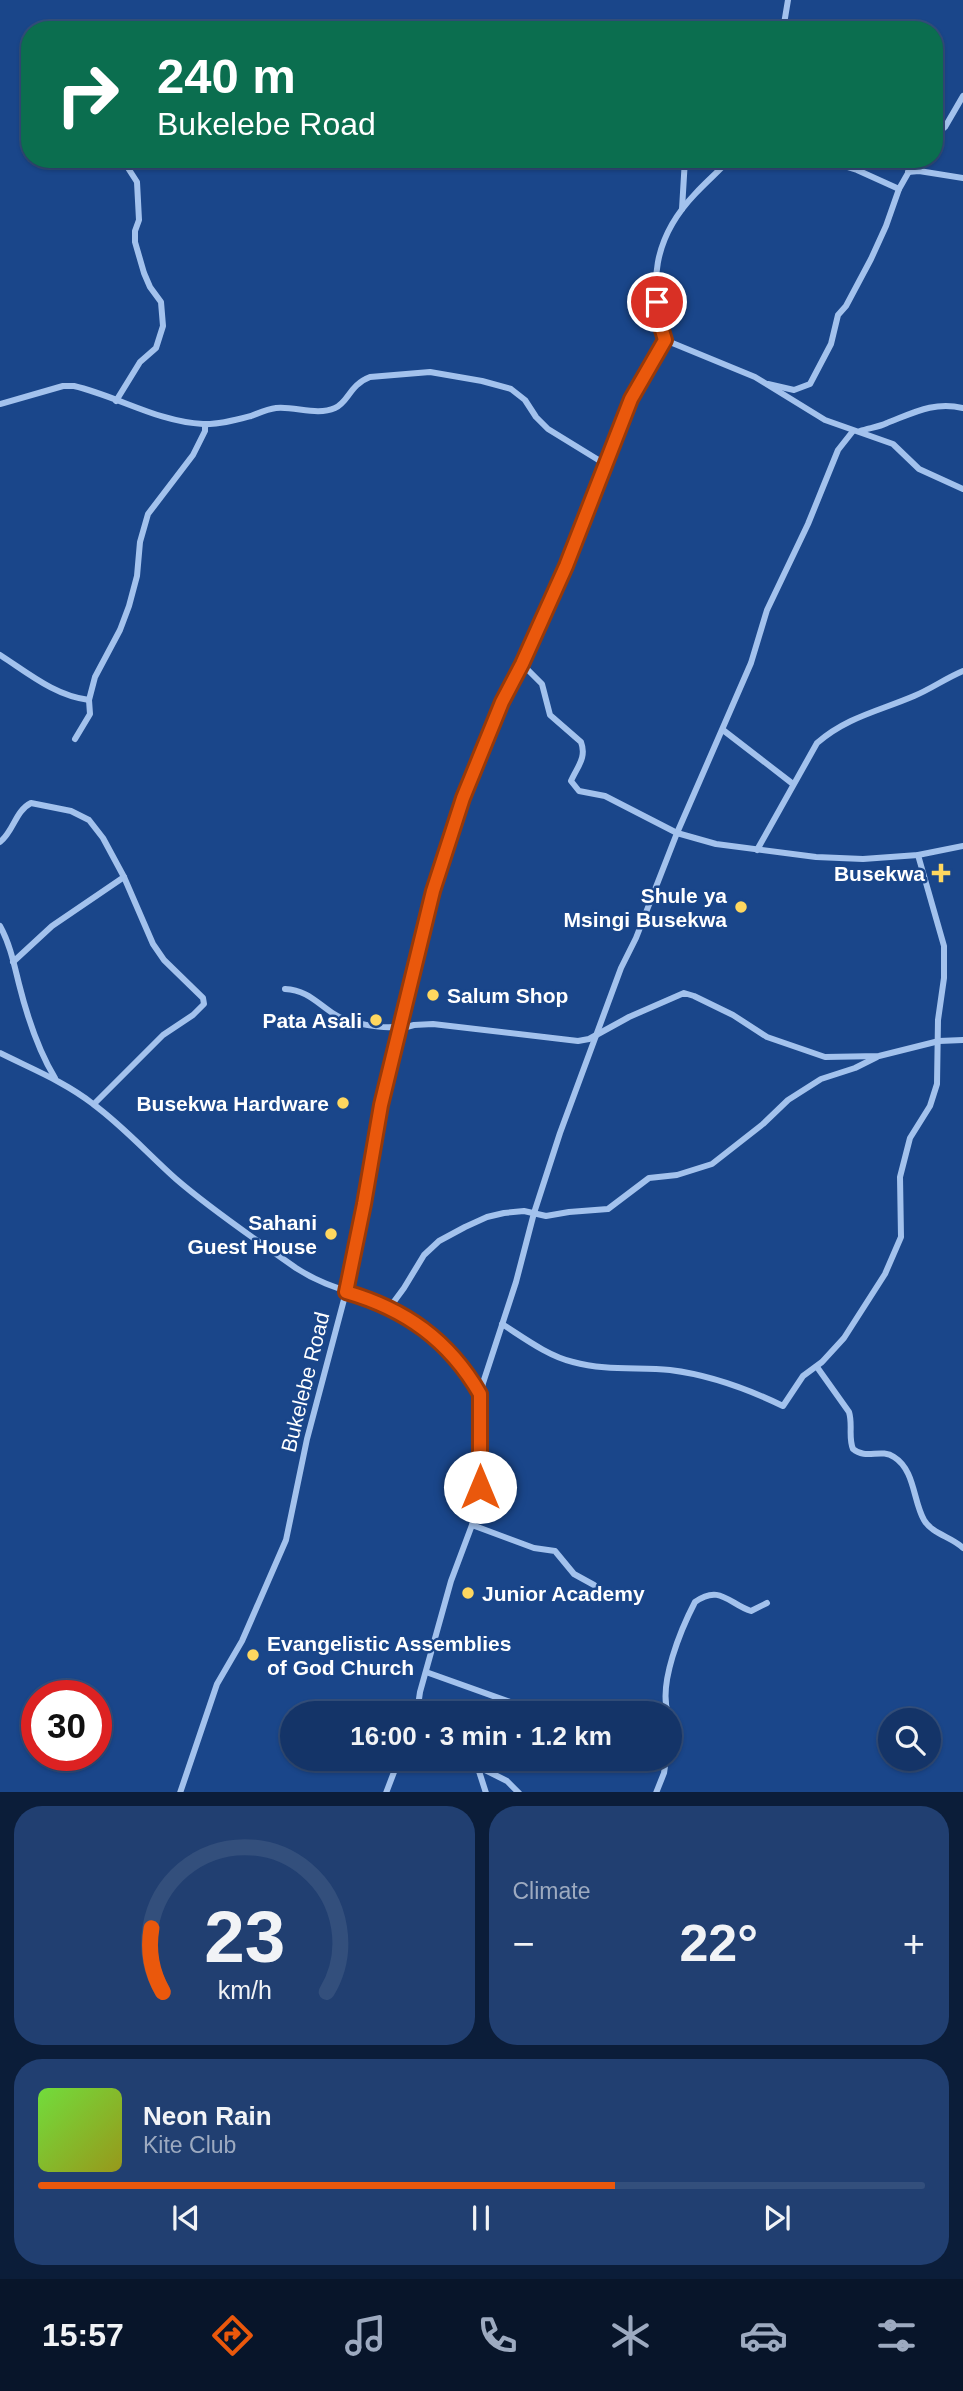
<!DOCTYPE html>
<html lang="en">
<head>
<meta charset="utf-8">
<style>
	body { margin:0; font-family:Arial,sans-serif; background:#213f71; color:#f1f3f6; height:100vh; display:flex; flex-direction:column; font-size:26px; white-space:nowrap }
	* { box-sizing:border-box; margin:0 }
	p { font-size:23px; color:#9daac0 }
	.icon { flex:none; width:38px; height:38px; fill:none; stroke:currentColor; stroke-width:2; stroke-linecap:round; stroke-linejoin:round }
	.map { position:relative; height:1792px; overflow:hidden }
	.side { display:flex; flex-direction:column; gap:14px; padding:14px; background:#0b1d39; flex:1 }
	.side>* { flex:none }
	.banner { position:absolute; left:21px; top:21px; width:922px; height:147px; border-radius:28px; box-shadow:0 2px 5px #0004,0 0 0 2px #334f7c; background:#0b6e4f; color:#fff; overflow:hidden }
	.fabs { position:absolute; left:878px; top:1708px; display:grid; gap:14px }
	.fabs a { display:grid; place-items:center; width:63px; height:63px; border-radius:50%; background:#143468; box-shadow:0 2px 5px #0004,0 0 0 2px #334f7c; font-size:35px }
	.speed { position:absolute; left:21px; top:1680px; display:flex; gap:14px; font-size:35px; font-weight:700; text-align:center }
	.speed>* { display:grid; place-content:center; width:91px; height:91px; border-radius:50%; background:#143468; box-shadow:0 2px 5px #0004,0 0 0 2px #334f7c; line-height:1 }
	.speed .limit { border:10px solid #d22; background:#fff; color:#111 }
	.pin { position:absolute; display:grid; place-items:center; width:60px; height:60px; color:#fff; margin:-30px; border:4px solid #fff; border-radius:50%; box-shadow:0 2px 7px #0007 }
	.me { position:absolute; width:77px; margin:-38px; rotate:0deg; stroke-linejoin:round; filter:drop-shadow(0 0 5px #0008) }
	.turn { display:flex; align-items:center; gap:24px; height:147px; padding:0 21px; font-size:32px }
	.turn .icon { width:91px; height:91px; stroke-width:2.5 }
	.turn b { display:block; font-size:49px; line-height:60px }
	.big { font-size:52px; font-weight:700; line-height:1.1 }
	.side .tile { flex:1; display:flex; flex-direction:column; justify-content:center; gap:10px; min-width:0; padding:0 24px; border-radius:28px; background:#213f71 }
	.side .dial { align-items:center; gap:0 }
	.dial svg { height:182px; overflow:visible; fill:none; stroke:#334f7c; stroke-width:7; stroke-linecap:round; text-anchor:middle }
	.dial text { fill:#f1f3f6; stroke:none }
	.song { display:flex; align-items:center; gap:21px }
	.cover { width:84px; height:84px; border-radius:10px; background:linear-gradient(135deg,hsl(100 70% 55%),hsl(60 70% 35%)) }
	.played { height:7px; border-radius:4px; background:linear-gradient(90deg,#ea580c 65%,#334f7c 65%) }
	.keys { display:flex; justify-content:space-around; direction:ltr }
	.heat { display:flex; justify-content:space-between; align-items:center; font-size:38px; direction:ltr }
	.side .tiles { flex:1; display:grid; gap:14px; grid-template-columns:1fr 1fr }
	.tile:last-child { grid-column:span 2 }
	.trip { position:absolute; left:280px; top:1701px; width:402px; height:70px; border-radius:35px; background:#143468; box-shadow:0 2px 5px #0004,0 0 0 2px #334f7c; font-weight:700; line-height:70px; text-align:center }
	.menu { display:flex; height:112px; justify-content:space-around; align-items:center; background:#08152a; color:#9daac0 }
	.menu .icon { width:49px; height:49px }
	.menu .current { color:#ea580c }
	.menu b { font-size:32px; color:#f1f3f6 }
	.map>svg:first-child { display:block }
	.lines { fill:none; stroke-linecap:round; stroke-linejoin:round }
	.street { stroke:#a3c2ed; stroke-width:6 }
	.route-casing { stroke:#983908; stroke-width:18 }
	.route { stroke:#ea580c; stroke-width:12 }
	.poi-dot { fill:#ffd75f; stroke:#1a468a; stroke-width:2.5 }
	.labels { text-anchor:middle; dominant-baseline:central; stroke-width:5; stroke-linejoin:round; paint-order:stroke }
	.poi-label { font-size:21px; font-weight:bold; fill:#fff; stroke:#1a468a; text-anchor:end }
	.street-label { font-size:21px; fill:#fff; stroke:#1a468a }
</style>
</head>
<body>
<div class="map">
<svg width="963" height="1793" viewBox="0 0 963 1793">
	<rect width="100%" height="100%" fill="#1a468a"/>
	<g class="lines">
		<g class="street">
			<polyline points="783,30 788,0"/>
			<polyline points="934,136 945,127 963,96"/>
			<polyline points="821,159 857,170 899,189"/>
			<polyline points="908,172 919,171 963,178"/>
			<polyline points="682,209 685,159"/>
			<polyline points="665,340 755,377 825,420 893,444 919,469 963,489"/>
			<polyline points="768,384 794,390 810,384 831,344 838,315 846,306 871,259 886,226 899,189 916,159"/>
			<polyline points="116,401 140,362 156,348 163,326 161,302 150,287 144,273 135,242 135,231 139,220 137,182 128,168"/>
			<path d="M 0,404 L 63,386 L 74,386 C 117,396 158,422 203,424 C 218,425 236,420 251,416 C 259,413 267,409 276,408 C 295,406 317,416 335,408 C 349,402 349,385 370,377 L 430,372 L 482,381 L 511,389 L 525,400 L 536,417 L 548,429 L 605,464"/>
			<path d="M 860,431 C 869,428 879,427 887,423 C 913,413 934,401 963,408"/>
			<path d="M 0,655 C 28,673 55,696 89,700"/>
			<path d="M 522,664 L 542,684 L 550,715 L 581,742 C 587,758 577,767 571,781 L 579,791 L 605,796 L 677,833 L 716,844 L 816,857 L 863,859 L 918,855 L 963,846"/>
			<polyline points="723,730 793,784"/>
			<polyline points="75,739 90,714 89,700 95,677 120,630 129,606 137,576 140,542 148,514 193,455 205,431 205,424"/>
			<path d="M 0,842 C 14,831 15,811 31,803 L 71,811 L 89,820 L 103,838 L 124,877 L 153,944 L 164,960 L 203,998 L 204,1004 L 193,1015 L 163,1035 L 94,1104"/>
			<path d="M 757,850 L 817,743 C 847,717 879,711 914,696 C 931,689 946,678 963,671"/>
			<path d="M 0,926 C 10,944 14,964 19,984 C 27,1016 38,1050 55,1078"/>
			<polyline points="13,962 52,926 124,877"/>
			<path d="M 285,989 C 307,990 317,1003 334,1014 C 347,1023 385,1030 400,1026"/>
			<polyline points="399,1029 414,1025 433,1024 578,1041 589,1039 629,1017 684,993 694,996 733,1015 767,1037 825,1057 879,1056 939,1041 963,1040"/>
			<path d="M 0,1053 C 32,1069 65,1082 93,1104 C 123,1126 148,1154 176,1179 C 213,1211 255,1239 296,1268 C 322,1285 345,1290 374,1300 C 419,1318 455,1352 480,1393"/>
			<polyline points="390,1307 404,1288 424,1255 439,1241 465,1227 487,1217 504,1213 524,1211 546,1216 569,1212 608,1209 649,1178 677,1175 712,1164 763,1124 788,1100 821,1079 855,1068 877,1057"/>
			<path d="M 502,1324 C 524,1338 548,1356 573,1362 C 605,1371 638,1367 670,1370 C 710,1375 748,1389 783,1406 L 803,1376 L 822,1362 L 844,1338 L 885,1274 L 901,1237 L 900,1177 L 910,1138 L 930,1106 L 937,1084 L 938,1020 L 944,978 L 944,946 L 918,855"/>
			<path d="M 817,1367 L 849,1412 C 853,1425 848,1437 853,1449 C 866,1460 881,1448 894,1457 C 915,1470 913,1501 924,1520 C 932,1534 952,1537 963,1548"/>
			<polyline points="472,1525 534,1548 555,1551 574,1574 594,1585"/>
			<polyline points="426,1672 541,1713"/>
			<polyline points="417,1713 420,1692 451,1581 472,1525 479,1499 479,1405 483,1383 516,1282 534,1213 560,1133 621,968 636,938 677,833 751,663 767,610 808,524 838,450 853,431"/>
			<polyline points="657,1713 665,1706"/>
			<path d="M 668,1713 C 658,1684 681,1629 695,1602 C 720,1584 729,1604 751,1611 L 767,1603"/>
			<polyline points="463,1759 507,1781 519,1793"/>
			<polyline points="477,1765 486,1793"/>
			<path d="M 180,1793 L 217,1684 L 242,1641 L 286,1540 L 307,1439 L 346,1292 L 364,1204 L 381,1105 L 433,891 L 462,798 L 502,702 L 522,664 L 566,566 L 631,399 L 665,340 C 648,284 653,238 695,194 C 706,182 719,171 730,159"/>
			<polyline points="386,1793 399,1759"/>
			<polyline points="656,1793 664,1773 666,1759"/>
		</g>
	</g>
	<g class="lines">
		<defs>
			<path id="route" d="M 480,1487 L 480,1394 C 449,1340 405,1309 346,1292 L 364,1204 L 381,1105 L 433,891 L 463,798 L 502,702 L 522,664 L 566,566 L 631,399 L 665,340 L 658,317 L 657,302"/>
		</defs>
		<use href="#route" class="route-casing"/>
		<use href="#route" class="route"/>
	</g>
	<g class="poi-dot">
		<path d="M937.5 862.5h7v7h7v7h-7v7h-7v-7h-7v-7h7z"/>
		<circle cx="741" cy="907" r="7"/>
		<circle cx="433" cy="995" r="7"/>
		<circle cx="376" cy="1020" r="7"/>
		<circle cx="343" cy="1103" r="7"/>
		<circle cx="331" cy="1234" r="7"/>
		<circle cx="468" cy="1593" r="7"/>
		<circle cx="253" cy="1655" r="7"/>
	</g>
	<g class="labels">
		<g class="poi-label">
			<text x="925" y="873">Busekwa</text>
			<text x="727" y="895">Shule ya<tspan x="727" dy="24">Msingi Busekwa</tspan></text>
			<text x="447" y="995" text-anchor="start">Salum Shop</text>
			<text x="362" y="1020">Pata Asali</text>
			<text x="329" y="1103">Busekwa Hardware</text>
			<text x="317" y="1222">Sahani<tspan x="317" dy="24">Guest House</tspan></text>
			<text x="482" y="1593" text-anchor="start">Junior Academy</text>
			<text x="267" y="1643" text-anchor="start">Evangelistic Assemblies<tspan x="267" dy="24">of God Church</tspan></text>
		</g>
		<g class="street-label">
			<text transform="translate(305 1382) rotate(-76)">Bukelebe Road</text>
		</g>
	</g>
</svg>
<div class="fabs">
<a><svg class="icon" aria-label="search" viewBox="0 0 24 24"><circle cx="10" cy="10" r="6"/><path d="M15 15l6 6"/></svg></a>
</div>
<div class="speed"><div class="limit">30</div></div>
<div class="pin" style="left:657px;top:302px;background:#d93025"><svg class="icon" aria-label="arrive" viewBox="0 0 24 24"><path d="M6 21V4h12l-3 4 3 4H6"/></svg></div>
<svg class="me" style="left:480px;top:1487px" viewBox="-20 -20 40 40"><circle r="19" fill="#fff"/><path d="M0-13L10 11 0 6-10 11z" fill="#ea580c"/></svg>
<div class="trip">16:00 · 3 min · 1.2 km</div>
<div class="banner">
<div class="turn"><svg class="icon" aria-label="right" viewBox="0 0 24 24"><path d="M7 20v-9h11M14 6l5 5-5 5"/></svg><div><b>240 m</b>Bukelebe Road</div></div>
</div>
</div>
<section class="side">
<div class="tiles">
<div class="tile dial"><svg viewBox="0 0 100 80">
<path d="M14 69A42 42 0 1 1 86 69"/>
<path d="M14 69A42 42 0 0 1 9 41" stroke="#ea580c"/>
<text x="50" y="56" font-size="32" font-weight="700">23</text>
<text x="50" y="72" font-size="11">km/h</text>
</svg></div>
<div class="tile"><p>Climate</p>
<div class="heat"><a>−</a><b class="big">22°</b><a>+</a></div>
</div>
<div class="tile">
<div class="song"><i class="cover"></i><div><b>Neon Rain</b><p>Kite Club</p></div></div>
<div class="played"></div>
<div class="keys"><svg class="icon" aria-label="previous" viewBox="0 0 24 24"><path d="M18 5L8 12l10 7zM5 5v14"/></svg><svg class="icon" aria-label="pause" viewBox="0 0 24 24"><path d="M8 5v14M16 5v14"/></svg><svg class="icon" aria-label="next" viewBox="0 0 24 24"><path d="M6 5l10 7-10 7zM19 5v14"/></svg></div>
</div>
</div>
</section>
<nav class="menu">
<b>15:57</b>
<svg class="icon current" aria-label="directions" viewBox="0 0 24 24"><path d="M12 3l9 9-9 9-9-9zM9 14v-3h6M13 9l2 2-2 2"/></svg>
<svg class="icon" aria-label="music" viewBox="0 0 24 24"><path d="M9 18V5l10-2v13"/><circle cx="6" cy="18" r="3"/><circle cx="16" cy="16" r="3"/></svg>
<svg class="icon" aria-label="phone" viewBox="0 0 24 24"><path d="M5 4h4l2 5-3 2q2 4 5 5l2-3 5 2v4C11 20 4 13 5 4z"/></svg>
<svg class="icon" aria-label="climate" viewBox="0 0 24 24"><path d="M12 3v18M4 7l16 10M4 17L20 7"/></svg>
<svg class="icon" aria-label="car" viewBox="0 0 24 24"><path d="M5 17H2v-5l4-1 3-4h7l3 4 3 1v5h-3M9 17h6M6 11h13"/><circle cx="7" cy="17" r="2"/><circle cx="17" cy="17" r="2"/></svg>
<svg class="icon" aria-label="filters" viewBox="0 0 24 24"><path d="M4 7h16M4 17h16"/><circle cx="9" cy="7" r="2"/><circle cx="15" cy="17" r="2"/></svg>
</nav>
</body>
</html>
